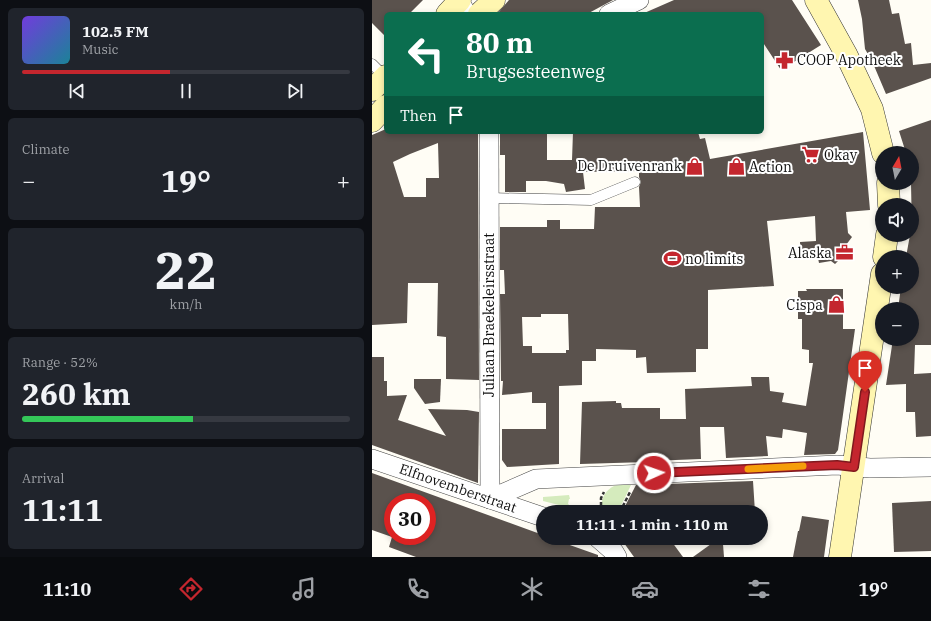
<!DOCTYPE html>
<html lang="en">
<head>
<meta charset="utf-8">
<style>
	body { margin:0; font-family:"IBM Plex Serif",serif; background:#20242c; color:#f1f3f6; height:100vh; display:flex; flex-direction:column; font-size:15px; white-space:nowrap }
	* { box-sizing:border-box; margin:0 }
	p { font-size:13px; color:#9ea1a6 }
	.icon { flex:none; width:22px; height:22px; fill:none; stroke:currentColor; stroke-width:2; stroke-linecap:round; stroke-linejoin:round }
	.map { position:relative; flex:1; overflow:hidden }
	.details { display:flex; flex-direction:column; gap:8px; padding:8px; background:#0d0f14; width:372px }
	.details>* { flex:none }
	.banner { position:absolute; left:12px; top:12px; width:380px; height:122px; border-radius:6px; box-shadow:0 2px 6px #0003; background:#0b6e4f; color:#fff; overflow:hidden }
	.needle { width:26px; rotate:10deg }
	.tools { position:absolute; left:503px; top:146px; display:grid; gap:8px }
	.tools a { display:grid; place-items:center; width:44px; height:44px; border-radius:50%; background:#171b24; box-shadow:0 2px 6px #0003; font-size:20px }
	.speed { position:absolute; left:12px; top:493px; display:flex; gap:8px; font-size:20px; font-weight:700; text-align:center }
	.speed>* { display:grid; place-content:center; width:52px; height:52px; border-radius:50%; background:#171b24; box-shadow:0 2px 6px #0003; line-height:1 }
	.speed .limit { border:6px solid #d22; background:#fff; color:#111 }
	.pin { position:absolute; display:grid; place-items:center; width:34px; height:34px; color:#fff; margin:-41px -17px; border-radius:50% 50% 50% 0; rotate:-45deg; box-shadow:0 0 4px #0007 }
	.pin .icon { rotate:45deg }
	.me { position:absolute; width:44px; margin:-22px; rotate:87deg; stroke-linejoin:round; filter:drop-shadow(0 0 3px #0008) }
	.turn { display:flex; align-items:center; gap:14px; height:84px; padding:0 16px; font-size:18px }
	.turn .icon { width:52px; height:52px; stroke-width:2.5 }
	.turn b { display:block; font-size:28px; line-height:34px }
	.then { display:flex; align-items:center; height:38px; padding:0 16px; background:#0003; gap:8px; font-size:15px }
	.big { font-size:30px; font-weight:800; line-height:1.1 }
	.details .widget { flex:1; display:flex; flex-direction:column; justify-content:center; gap:6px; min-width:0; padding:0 14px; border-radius:6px; background:#20242c }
	.details .dial { align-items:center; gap:0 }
	.dial b { font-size:52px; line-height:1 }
	.song { display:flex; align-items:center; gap:12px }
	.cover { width:48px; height:48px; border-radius:6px; background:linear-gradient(135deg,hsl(260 70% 55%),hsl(190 70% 35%)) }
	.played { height:4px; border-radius:2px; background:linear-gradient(90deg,#c4262e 45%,#363941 45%) }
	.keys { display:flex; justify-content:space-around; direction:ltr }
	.heat { display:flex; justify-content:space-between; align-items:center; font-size:22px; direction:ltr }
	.charge { height:6px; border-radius:3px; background:linear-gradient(90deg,#34c759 52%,#363941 0) }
	.trip { position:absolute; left:164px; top:505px; width:232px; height:40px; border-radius:20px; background:#171b24; box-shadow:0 2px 6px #0003; font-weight:800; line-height:40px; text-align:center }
	.tabs { display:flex; height:64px; justify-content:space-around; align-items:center; background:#090b0e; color:#9ea1a6 }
	.tabs .icon { width:28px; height:28px }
	.tabs .on { color:#c4262e }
	.tabs b { font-size:18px; color:#f1f3f6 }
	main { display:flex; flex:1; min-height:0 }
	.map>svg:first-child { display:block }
	.green { fill:#d5ebbd }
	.building { fill:#5a524d; fill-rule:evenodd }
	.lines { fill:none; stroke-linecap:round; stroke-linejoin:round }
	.lane-casing { stroke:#444; stroke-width:11 }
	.street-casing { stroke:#444; stroke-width:20 }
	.secondary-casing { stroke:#333; stroke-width:23 }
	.path { stroke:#333; stroke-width:2.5; stroke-dasharray:4 2; stroke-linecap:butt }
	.lane { stroke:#fff; stroke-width:10 }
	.street { stroke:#fff; stroke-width:19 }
	.secondary { stroke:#fff6b0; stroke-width:22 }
	.route-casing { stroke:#7f191e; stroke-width:10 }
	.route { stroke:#c4262e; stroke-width:7 }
	.slow { stroke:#f59e0b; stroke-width:7 }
	.labels { text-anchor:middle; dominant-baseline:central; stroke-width:4; stroke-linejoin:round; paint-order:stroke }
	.poi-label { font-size:14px; fill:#111; stroke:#fff; text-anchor:start }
	.street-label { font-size:14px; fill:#111; stroke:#fff }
</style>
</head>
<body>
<main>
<section class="details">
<div class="widget">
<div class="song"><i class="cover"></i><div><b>102.5 FM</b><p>Music</p></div></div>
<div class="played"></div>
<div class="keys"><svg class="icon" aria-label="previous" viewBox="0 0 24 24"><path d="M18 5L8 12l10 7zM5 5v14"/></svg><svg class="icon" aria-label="pause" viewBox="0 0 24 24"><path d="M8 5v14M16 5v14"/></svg><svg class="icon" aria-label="next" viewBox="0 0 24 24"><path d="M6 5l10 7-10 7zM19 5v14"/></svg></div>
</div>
<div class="widget"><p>Climate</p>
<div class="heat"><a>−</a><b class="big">19°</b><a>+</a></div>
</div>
<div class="widget dial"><b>22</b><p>km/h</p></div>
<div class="widget"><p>Range · 52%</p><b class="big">260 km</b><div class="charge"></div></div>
<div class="widget"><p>Arrival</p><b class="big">11:11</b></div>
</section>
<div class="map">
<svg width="559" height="557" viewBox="0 0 559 557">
	<rect width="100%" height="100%" fill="#fffdf5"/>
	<g class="green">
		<path d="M 252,485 L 259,485 L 246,512 L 231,512 C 227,502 232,491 242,486 C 245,485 249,485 252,485 Z"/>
		<polygon points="197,495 198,499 197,499 196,504 197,504 195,507 171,501 171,497"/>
	</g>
	<g class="building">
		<polygon points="0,0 51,0 37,14 14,14 14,37 0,23"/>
		<polygon points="137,0 241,0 215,14 125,14"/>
		<polygon points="302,0 420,0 449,45 409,70 390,41 390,14 270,14"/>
		<polygon points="486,0 517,0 520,14 527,13 533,44 539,43 541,65 559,63 559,78 514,94 500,61 493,49 490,19"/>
		<polygon points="559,120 559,345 543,345 542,374 559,373 559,436 544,437 543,412 534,412 534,384 514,385 521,339 540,339 540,309 526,309 529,287 540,287 540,257 534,257 538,235 540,235 539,183 540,183 540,153 534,153 527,131"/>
		<path d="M 14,129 L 14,132 L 106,132 L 107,380 L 74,379 L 74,337 L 65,336 L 66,283 L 36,283 L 35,323 L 0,325 L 0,135 ZM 66,143 L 67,178 L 54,178 L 54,197 L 32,197 L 21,162 L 38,154 Z"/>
		<path d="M 128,132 L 175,132 L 175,160 L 200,160 L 201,132 L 326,132 L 328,139 L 333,138 L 338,159 L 491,132 L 498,210 L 474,212 L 476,233 L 480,237 L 474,245 L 480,251 L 480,255 L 478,260 L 466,261 L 463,264 L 459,261 L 447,263 L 446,258 L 429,259 L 428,242 L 444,241 L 443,216 L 395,221 L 402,286 L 336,290 L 336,349 L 324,349 L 324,372 L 275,373 L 274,357 L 264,358 L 264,350 L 224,349 L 224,361 L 210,361 L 210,385 L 187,386 L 187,464 L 135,467 L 130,460 L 130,429 L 174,429 L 174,403 L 160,403 L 160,392 L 130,395 L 131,381 L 129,381 L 128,294 L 133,294 L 132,270 L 128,270 L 128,227 L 175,227 L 175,220 L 188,220 L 188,229 L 222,229 L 223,207 L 268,207 L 267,187 L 269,182 L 267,177 L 267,171 L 211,172 L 213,189 L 194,192 L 192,184 L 174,181 L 154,181 L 154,192 L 133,192 L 133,155 L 128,155 ZM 169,314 L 196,314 L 197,350 L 194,350 L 194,353 L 160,353 L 160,346 L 151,346 L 150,317 L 169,317 Z"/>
		<polygon points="434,289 471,289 471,329 483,329 466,450 463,454 432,455 435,433 411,429 410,438 394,436 396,456 354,458 352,427 328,427 329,459 278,461 278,463 275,463 275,462 208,464 210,402 244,401 244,403 249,403 250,408 288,408 288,419 314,419 313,389 380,386 379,377 397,377 398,391 412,393 410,402 434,406 441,363 437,363 437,350 430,349 430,319 426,319 426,291 435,291"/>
		<polygon points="0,357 12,357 12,381 15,381 15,396 35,395 26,420 74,436 56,409 95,410 107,412 106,483 0,445"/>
		<polygon points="42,379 69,379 68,402 53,404 42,388"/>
		<path d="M 0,473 L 171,535 L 171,538 L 178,538 L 226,555 L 226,557 L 44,557 L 17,547 L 20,537 L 0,530 ZM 21,502 L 55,502 L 55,536 L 21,536 Z"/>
		<polygon points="381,481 383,512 336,512 336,509 298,510 298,512 250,512 264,485"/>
		<polygon points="559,501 559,551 522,552 520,503"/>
		<polygon points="430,516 457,520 452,557 421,557 426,531 427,531"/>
		<polygon points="260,538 297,538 311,557 262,557 252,543"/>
		<polygon points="339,544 351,544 352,557 321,557"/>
	</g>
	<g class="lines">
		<defs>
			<g id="lane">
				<polyline points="0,64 13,77"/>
				<polyline points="117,198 219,200 263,182"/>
			</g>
			<g id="street">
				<polyline points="87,1 95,14"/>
				<polyline points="237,14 267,0"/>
				<polyline points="117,132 118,499"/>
				<polyline points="0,459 171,517"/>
				<polyline points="118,499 164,479 465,465 498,468 559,467"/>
				<polyline points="226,538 242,552 245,557"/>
			</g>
			<g id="secondary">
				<polyline points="444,0 474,54 500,109 511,153"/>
				<polyline points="75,14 88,0"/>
				<polyline points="107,14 122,0"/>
				<polyline points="0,90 14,76"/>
				<polyline points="0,121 14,106"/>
				<polyline points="516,183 517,205"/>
				<polyline points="512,257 515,235"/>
				<polyline points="468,557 510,274"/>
			</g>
		</defs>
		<use href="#lane" class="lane-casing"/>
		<use href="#street" class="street-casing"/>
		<use href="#secondary" class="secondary-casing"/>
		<g class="path">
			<polyline points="229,512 229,498 232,492"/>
			<polyline points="248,512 258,492"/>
		</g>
		<use href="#lane" class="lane"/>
		<use href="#street" class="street"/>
		<use href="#secondary" class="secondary"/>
	</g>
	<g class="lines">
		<defs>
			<polyline id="route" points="282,473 465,465 482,467 493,392"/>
		</defs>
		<use href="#route" class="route-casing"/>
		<use href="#route" class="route"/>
		<polyline class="slow" points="376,469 431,466"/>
	</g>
	<defs>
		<symbol id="pharmacy-bare" viewBox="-9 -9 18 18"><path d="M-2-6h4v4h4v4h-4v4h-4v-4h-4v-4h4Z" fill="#c4262e" stroke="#fff" stroke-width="2.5" paint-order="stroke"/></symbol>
		<symbol id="supermarket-bare" viewBox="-9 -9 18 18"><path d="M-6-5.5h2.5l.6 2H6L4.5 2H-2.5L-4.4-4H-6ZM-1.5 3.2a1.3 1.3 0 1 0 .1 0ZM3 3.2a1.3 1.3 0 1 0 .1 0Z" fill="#c4262e" stroke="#fff" stroke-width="2.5" paint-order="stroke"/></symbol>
		<symbol id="shop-bare" viewBox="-9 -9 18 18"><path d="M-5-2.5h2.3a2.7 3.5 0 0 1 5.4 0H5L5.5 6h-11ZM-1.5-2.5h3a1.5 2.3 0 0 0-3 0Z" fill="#c4262e" stroke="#fff" stroke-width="2.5" paint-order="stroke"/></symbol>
		<symbol id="office-bare" viewBox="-9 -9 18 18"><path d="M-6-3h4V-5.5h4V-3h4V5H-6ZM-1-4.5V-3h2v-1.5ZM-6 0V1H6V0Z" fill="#c4262e" stroke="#fff" stroke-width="2.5" paint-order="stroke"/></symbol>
		<symbol id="stadium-bare" viewBox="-9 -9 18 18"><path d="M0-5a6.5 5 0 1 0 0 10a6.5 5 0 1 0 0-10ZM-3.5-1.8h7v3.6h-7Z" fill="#c4262e" stroke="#fff" stroke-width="2.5" paint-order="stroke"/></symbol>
	</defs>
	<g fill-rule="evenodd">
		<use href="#pharmacy-bare" x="400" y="48" width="25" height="25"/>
		<use href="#supermarket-bare" x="426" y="142" width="25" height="25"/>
		<use href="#shop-bare" x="310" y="154" width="25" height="25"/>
		<use href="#shop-bare" x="352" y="154" width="25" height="25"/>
		<use href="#office-bare" x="460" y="240" width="25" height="25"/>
		<use href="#stadium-bare" x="288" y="246" width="25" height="25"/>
		<use href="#shop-bare" x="452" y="292" width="25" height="25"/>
	</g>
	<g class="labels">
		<g class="poi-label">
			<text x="425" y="60">COOP Apotheek</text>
			<text x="452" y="155">Okay</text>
			<text x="310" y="166" text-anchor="end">De Druivenrank</text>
			<text x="377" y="167">Action</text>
			<text x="460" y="253" text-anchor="end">Alaska</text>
			<text x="313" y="259">no limits</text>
			<text x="451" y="305" text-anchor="end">Cispa</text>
		</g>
		<g class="street-label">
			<text transform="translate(117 315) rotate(-90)">Juliaan Braekeleirsstraat</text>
			<text transform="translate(86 488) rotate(19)">Elfnovemberstraat</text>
		</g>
	</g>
</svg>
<div class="tools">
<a><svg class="needle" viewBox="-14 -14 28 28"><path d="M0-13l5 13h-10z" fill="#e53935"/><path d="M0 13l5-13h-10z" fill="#9ea1a6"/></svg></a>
<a><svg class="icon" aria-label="sound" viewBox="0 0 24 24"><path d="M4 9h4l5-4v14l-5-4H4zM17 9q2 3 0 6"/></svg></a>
<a>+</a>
<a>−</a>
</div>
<div class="speed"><div class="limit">30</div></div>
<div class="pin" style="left:493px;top:392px;background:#d93025"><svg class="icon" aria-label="arrive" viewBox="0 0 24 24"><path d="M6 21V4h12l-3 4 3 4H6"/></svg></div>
<svg class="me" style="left:282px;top:473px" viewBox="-20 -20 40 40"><circle r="17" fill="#c4262e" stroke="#fff" stroke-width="3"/><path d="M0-11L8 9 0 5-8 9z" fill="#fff"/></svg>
<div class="trip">11:11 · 1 min · 110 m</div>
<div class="banner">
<div class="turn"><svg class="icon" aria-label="left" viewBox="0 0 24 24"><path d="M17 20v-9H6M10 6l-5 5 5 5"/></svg><div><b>80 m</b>Brugsesteenweg</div></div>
<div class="then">Then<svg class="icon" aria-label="arrive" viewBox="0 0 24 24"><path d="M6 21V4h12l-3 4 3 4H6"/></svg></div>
</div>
</div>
</main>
<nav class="tabs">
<b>11:10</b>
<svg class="icon on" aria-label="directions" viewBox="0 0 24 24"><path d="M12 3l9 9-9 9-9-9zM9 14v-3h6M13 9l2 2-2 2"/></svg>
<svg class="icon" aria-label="music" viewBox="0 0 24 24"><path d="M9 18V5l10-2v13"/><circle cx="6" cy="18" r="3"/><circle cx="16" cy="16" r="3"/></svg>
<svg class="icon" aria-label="phone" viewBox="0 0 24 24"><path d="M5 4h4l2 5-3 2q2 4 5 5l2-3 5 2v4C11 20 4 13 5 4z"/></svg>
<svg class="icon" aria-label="climate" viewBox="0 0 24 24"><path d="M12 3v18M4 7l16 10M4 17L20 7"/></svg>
<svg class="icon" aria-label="car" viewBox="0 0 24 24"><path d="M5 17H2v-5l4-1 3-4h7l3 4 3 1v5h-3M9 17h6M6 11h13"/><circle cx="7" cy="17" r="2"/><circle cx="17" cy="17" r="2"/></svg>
<svg class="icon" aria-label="filters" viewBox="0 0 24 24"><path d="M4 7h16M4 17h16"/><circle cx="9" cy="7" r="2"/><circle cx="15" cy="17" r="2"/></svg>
<b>19°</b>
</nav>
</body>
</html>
